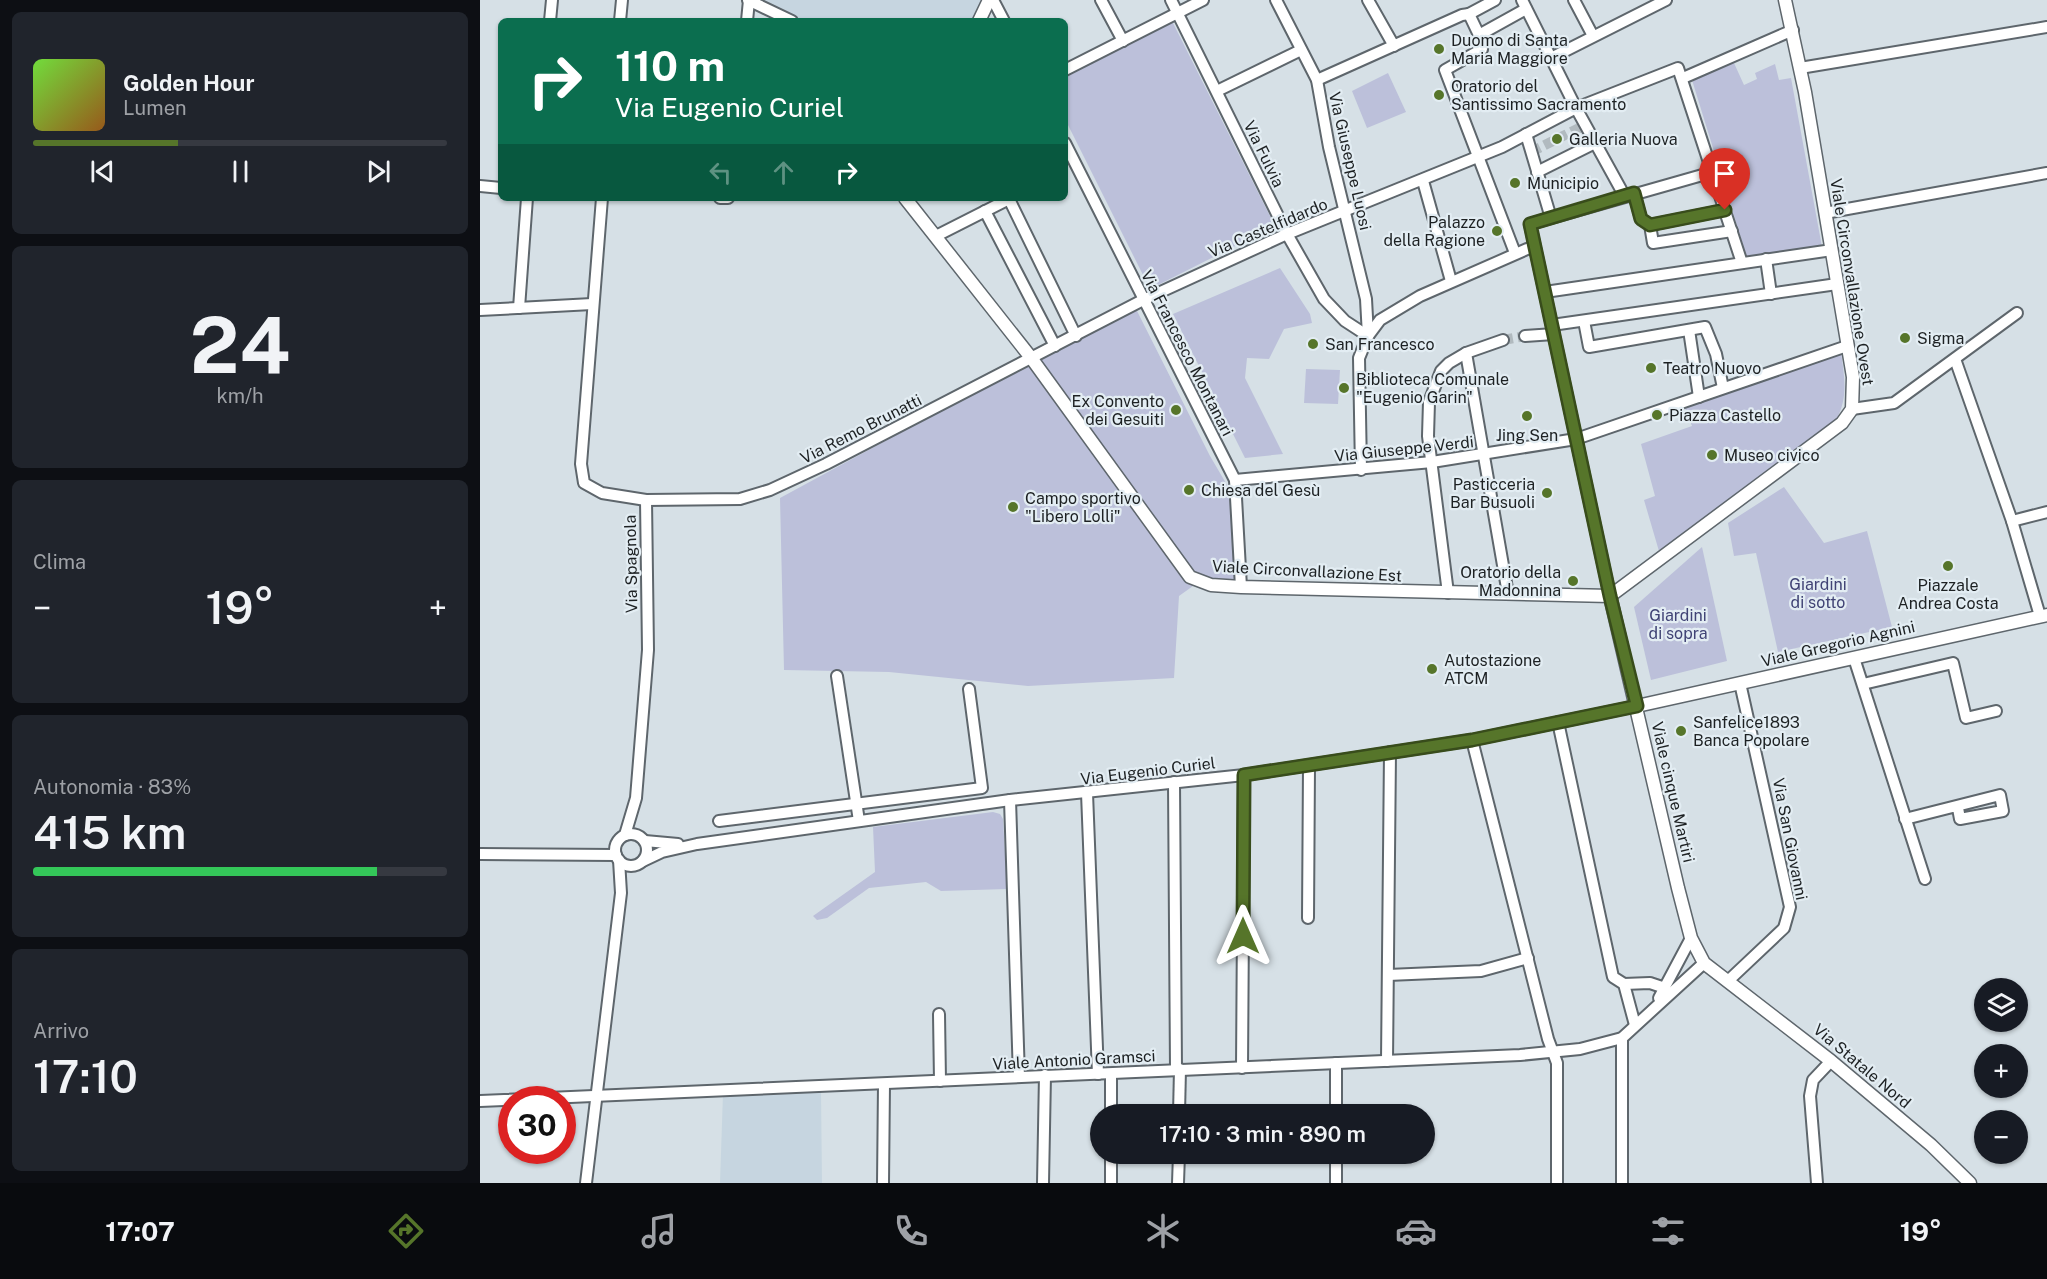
<!DOCTYPE html>
<html lang="it">
<head>
<meta charset="utf-8">
<style>
	body { margin:0; font-family:"Public Sans",sans-serif; background:#20242c; color:#f1f3f6; height:100vh; display:flex; flex-direction:column; font-size:22px; white-space:nowrap }
	* { box-sizing:border-box; margin:0 }
	p { font-size:20px; color:#9ea1a6 }
	.icon { flex:none; width:33px; height:33px; fill:none; stroke:currentColor; stroke-width:2; stroke-linecap:round; stroke-linejoin:round }
	.map { position:relative; flex:1; overflow:hidden }
	.side { display:flex; flex-direction:column; gap:12px; padding:12px; background:#0d0f14; width:480px }
	.side>* { flex:none }
	.top-card { position:absolute; left:18px; top:18px; width:570px; height:183px; border-radius:9px; box-shadow:0 2px 4px #0004; background:#0b6e4f; color:#fff; overflow:hidden }
	.tools { position:absolute; left:1494px; top:978px; display:grid; gap:12px }
	.tools a { display:grid; place-items:center; width:54px; height:54px; border-radius:50%; background:#171b24; box-shadow:0 2px 4px #0004; font-size:30px }
	.speed { position:absolute; left:18px; top:1086px; display:flex; gap:12px; font-size:30px; font-weight:700; text-align:center }
	.speed>* { display:grid; place-content:center; width:78px; height:78px; border-radius:50%; background:#171b24; box-shadow:0 2px 4px #0004; line-height:1 }
	.speed .limit { border:9px solid #d22; background:#fff; color:#111 }
	.pin { position:absolute; display:grid; place-items:center; width:51px; height:51px; color:#fff; margin:-62px -26px; border-radius:50% 50% 50% 0; rotate:-45deg; box-shadow:0 0 6px #0007 }
	.pin .icon { rotate:45deg }
	.me { position:absolute; width:66px; margin:-33px; rotate:0deg; stroke-linejoin:round; filter:drop-shadow(0 0 4px #0008) }
	.turn { display:flex; align-items:center; gap:21px; height:126px; padding:0 18px; font-size:27px }
	.turn .icon { width:78px; height:78px; stroke-width:2.5 }
	.turn b { display:block; font-size:42px; line-height:51px }
	.lanes { display:flex; align-items:center; height:57px; padding:0 18px; background:#0003; justify-content:center; gap:30px; direction:ltr }
	.lanes .off { opacity:.35 }
	.big { font-size:45px; font-weight:600; line-height:1.1 }
	.side .card { flex:1; display:flex; flex-direction:column; justify-content:center; gap:9px; min-width:0; padding:0 21px; border-radius:9px; background:#20242c }
	.side .dial { align-items:center; gap:0 }
	.dial b { font-size:78px; line-height:1 }
	.song { display:flex; align-items:center; gap:18px }
	.cover { width:72px; height:72px; border-radius:9px; background:linear-gradient(135deg,hsl(100 70% 55%),hsl(30 70% 35%)) }
	.played { height:6px; border-radius:3px; background:linear-gradient(90deg,#56752a 35%,#363941 35%) }
	.keys { display:flex; justify-content:space-around; direction:ltr }
	.heat { display:flex; justify-content:space-between; align-items:center; font-size:33px; direction:ltr }
	.charge { height:9px; border-radius:4px; background:linear-gradient(90deg,#34c759 83%,#363941 0) }
	.trip { position:absolute; left:610px; top:1104px; width:345px; height:60px; border-radius:30px; background:#171b24; box-shadow:0 2px 4px #0004; font-weight:600; line-height:60px; text-align:center }
	.tabs { display:flex; height:96px; justify-content:space-around; align-items:center; background:#090b0e; color:#9ea1a6 }
	.tabs .icon { width:42px; height:42px }
	.tabs .current { color:#56752a }
	.tabs b { font-size:27px; color:#f1f3f6 }
	main { display:flex; flex:1; min-height:0 }
	.map>svg:first-child { display:block }
	.built { fill:#c6d5e0 }
	.green { fill:#bcc0da }
	.lines { fill:none; stroke-linecap:round; stroke-linejoin:round }
	.minor-tunnel { stroke:#b1babf; stroke-width:10; stroke-dasharray:10 5; stroke-linecap:butt }
	.minor-casing { stroke:#5e666c; stroke-width:14 }
	.major-casing { stroke:#5e666c; stroke-width:15 }
	.minor { stroke:#fff; stroke-width:10 }
	.major { stroke:#fff; stroke-width:12 }
	.route-casing { stroke:#384c1b; stroke-width:15 }
	.route { stroke:#56752a; stroke-width:10 }
	.poi-dot { fill:#56752a; stroke:#e3edf3; stroke-width:2 }
	.labels { text-anchor:middle; dominant-baseline:central; stroke-width:4.5; stroke-linejoin:round; paint-order:stroke }
	.poi-label { font-size:16px; fill:#1d2123; stroke:#e3edf3; text-anchor:start }
	.street-label { font-size:16px; fill:#1d2123; stroke:#e3edf3 }
	.park-label { font-size:16px; fill:#404375; stroke:#e3edf3 }
</style>
</head>
<body>
<main>
<section class="side">
<div class="card">
<div class="song"><i class="cover"></i><div><b>Golden Hour</b><p>Lumen</p></div></div>
<div class="played"></div>
<div class="keys"><svg class="icon" aria-label="previous" viewBox="0 0 24 24"><path d="M18 5L8 12l10 7zM5 5v14"/></svg><svg class="icon" aria-label="pause" viewBox="0 0 24 24"><path d="M8 5v14M16 5v14"/></svg><svg class="icon" aria-label="next" viewBox="0 0 24 24"><path d="M6 5l10 7-10 7zM19 5v14"/></svg></div>
</div>
<div class="card dial"><b>24</b><p>km/h</p></div>
<div class="card"><p>Clima</p>
<div class="heat"><a>−</a><b class="big">19°</b><a>+</a></div>
</div>
<div class="card"><p>Autonomia · 83%</p><b class="big">415 km</b><div class="charge"></div></div>
<div class="card"><p>Arrivo</p><b class="big">17:10</b></div>
</section>
<div class="map">
<svg width="1567" height="1183" viewBox="0 0 1567 1183">
	<rect width="100%" height="100%" fill="#d6e0e6"/>
	<g class="built">
		<polygon points="267,0 510,0 499,21 311,21"/>
		<polygon points="341,1090 342,1183 240,1183 243,1093"/>
	</g>
	<g class="green">
		<polygon points="692,21 795,226 670,289 585,119 585,75"/>
		<polygon points="1254,63 1264,85 1277,79 1275,73 1295,64 1299,80 1311,78 1342,247 1267,258 1212,80"/>
		<polygon points="908,73 926,112 887,128 872,91"/>
		<polygon points="800,268 830,314 832,323 804,329 789,359 767,358 765,378 803,454 765,458 693,314"/>
		<polygon points="656,309 730,456 750,490 761,587 710,577 552,359"/>
		<path d="M 1361,351 C 1364,376 1369,397 1356,420 L 1181,558 L 1164,500 L 1175,496 L 1161,444 L 1212,426 L 1203,403 Z"/>
		<polygon points="551,362 713,586 699,596 694,678 548,686 409,672 304,670 300,498"/>
		<polygon points="826,369 860,370 858,404 824,403"/>
		<polygon points="1304,487 1344,543 1387,531 1412,627 1298,652 1276,553 1254,556 1248,523"/>
		<polygon points="1222,547 1247,661 1171,680 1154,607"/>
		<polygon points="513,812 520,814 523,819 527,889 461,891 446,882 389,888 347,918 337,920 333,916 395,872 393,827"/>
	</g>
	<g class="lines">
		<g class="minor-tunnel">
			<polyline points="1051,152 1105,125"/>
			<polyline points="1023,340 1045,336"/>
		</g>
		<defs>
			<g id="minor">
				<polyline points="268,0 312,21"/>
				<polyline points="513,0 524,21"/>
				<polyline points="621,0 643,41"/>
				<polyline points="691,0 807,234 844,299 865,321 888,336"/>
				<polyline points="796,0 837,80 849,147 886,299 888,336"/>
				<polyline points="888,0 914,46"/>
				<polyline points="1015,0 989,14 999,35 1046,9"/>
				<polyline points="1042,0 1096,108 1144,195"/>
				<polyline points="1094,0 1113,36"/>
				<polyline points="70,21 72,0"/>
				<polyline points="140,21 142,0"/>
				<polyline points="267,21 269,0"/>
				<polyline points="999,35 1002,49 965,70 1035,253"/>
				<polyline points="1071,58 1186,0"/>
				<polyline points="1320,68 1567,27"/>
				<polyline points="585,70 723,0"/>
				<polyline points="1203,78 1313,30"/>
				<polyline points="837,80 982,15 989,14"/>
				<polyline points="737,91 821,50"/>
				<polyline points="1046,134 1071,218"/>
				<polyline points="585,143 755,480 761,587"/>
				<polyline points="1057,172 1115,143"/>
				<polyline points="943,181 971,281"/>
				<polyline points="0,186 21,188"/>
				<polyline points="1154,193 1161,219 1170,225"/>
				<polyline points="122,198 101,464 104,483 122,493 166,500 260,499 290,490 346,464 663,300 807,234 1022,147 1096,108 1198,68 1262,263"/>
				<polyline points="240,198 248,198"/>
				<polyline points="529,199 596,336"/>
				<polyline points="1245,210 1170,225 1173,243 1252,231"/>
				<polyline points="505,211 575,346"/>
				<polyline points="1345,213 1567,173"/>
				<polyline points="456,236 531,198"/>
				<polyline points="1286,259 1291,294"/>
				<polyline points="1065,292 1352,250"/>
				<polyline points="39,308 47,198"/>
				<polyline points="0,310 112,304"/>
				<polyline points="1104,321 1109,347 1225,327 1236,354 1243,388"/>
				<polyline points="1072,325 1357,284"/>
				<polyline points="1209,330 1219,397"/>
				<polyline points="1045,336 1074,334"/>
				<polyline points="986,353 1028,594"/>
				<polyline points="1475,359 1532,521 1560,616"/>
				<polyline points="1372,409 1414,403 1537,313"/>
				<polyline points="881,470 879,358 888,336 900,320 940,296 1054,246"/>
				<polyline points="755,480 952,462 1096,439 1367,346"/>
				<polyline points="1532,521 1567,512"/>
				<polyline points="968,593 948,436 949,402 961,371 969,363 986,353 1023,340"/>
				<polyline points="1130,596 1050,224 1233,172"/>
				<polyline points="1374,658 1445,879"/>
				<polyline points="357,676 379,821"/>
				<polyline points="1383,684 1473,663 1486,718 1516,711"/>
				<polyline points="1078,722 1133,977 1144,984 1155,1025"/>
				<polyline points="992,740 1068,1039 1077,1063 1077,1183"/>
				<polyline points="694,782 696,1070"/>
				<polyline points="607,793 618,1074"/>
				<polyline points="530,800 539,1077"/>
				<polyline points="1425,819 1520,795 1523,811 1480,819 1478,808"/>
				<polyline points="239,821 502,788 489,689"/>
				<circle cx="151" cy="850" r="16"/>
				<polyline points="145,835 156,798 168,650 166,500"/>
				<polyline points="165,841 198,844"/>
				<polyline points="0,854 136,855"/>
				<polyline points="163,861 182,852 217,844 530,800 764,775 992,740 1157,706"/>
				<polyline points="828,918 829,766"/>
				<polyline points="908,975 1001,971 1048,958"/>
				<polyline points="1249,980 1304,928 1310,907 1260,683"/>
				<polyline points="1144,984 1170,983 1185,988"/>
				<polyline points="1179,998 1211,938"/>
				<polyline points="459,1014 460,1081"/>
				<polyline points="907,1061 910,752"/>
				<polyline points="856,1063 856,1114"/>
				<polyline points="762,1068 764,775"/>
				<polyline points="631,1074 631,1114"/>
				<polyline points="0,1101 1040,1055 1100,1049 1142,1038 1224,963"/>
				<polyline points="699,1114 700,1069"/>
				<polyline points="631,1154 631,1183"/>
				<polyline points="856,1154 856,1183"/>
				<polyline points="106,1183 141,893 139,860"/>
				<polyline points="403,1183 404,1084"/>
				<polyline points="563,1183 565,1075"/>
				<polyline points="698,1183 699,1154"/>
				<polyline points="1142,1183 1142,1038"/>
				<polyline points="1337,1183 1330,1096 1333,1080 1351,1061"/>
			</g>
			<g id="major">
				<polyline points="499,21 509,0"/>
				<polyline points="425,198 552,359 710,577 731,585 761,587 1130,596"/>
				<polyline points="1130,596 1198,888 1211,938 1224,963 1351,1061 1451,1145 1490,1183"/>
				<polyline points="1130,596 1342,438 1362,423 1372,409 1373,377 1325,92 1305,0"/>
				<polyline points="1157,706 1567,615"/>
			</g>
		</defs>
		<use href="#minor" class="minor-casing"/>
		<use href="#major" class="major-casing"/>
		<use href="#minor" class="minor"/>
		<use href="#major" class="major"/>
	</g>
	<g class="lines">
		<defs>
			<polyline id="route" points="763,936 764,775 992,740 1157,706 1130,596 1050,224 1154,193 1161,219 1170,225 1245,210"/>
		</defs>
		<use href="#route" class="route-casing"/>
		<use href="#route" class="route"/>
	</g>
	<g class="poi-dot">
		<circle cx="959" cy="49" r="6"/>
		<circle cx="959" cy="95" r="6"/>
		<circle cx="1077" cy="139" r="6"/>
		<circle cx="1035" cy="183" r="6"/>
		<circle cx="1017" cy="231" r="6"/>
		<circle cx="1425" cy="338" r="6"/>
		<circle cx="833" cy="344" r="6"/>
		<circle cx="1171" cy="368" r="6"/>
		<circle cx="864" cy="388" r="6"/>
		<circle cx="696" cy="410" r="6"/>
		<circle cx="1177" cy="415" r="6"/>
		<circle cx="1047" cy="416" r="6"/>
		<circle cx="1232" cy="455" r="6"/>
		<circle cx="709" cy="490" r="6"/>
		<circle cx="1067" cy="493" r="6"/>
		<circle cx="533" cy="507" r="6"/>
		<circle cx="1468" cy="566" r="6"/>
		<circle cx="1093" cy="581" r="6"/>
		<circle cx="952" cy="669" r="6"/>
		<circle cx="1201" cy="731" r="6"/>
	</g>
	<g class="labels">
		<g class="poi-label">
			<text x="971" y="40">Duomo di Santa<tspan x="971" dy="18">Maria Maggiore</tspan></text>
			<text x="971" y="86">Oratorio del<tspan x="971" dy="18">Santissimo Sacramento</tspan></text>
			<text x="1089" y="139">Galleria Nuova</text>
			<text x="1047" y="183">Municipio</text>
			<text x="1005" y="222" text-anchor="end">Palazzo<tspan x="1005" dy="18">della Ragione</tspan></text>
			<text x="1437" y="338">Sigma</text>
			<text x="845" y="344">San Francesco</text>
			<text x="1183" y="368">Teatro Nuovo</text>
			<text x="876" y="379">Biblioteca Comunale<tspan x="876" dy="18">"Eugenio Garin"</tspan></text>
			<text x="684" y="401" text-anchor="end">Ex Convento<tspan x="684" dy="18">dei Gesuiti</tspan></text>
			<text x="1189" y="415">Piazza Castello</text>
			<text x="1047" y="435" text-anchor="middle">Jing Sen</text>
			<text x="1244" y="455">Museo civico</text>
			<text x="1055" y="484" text-anchor="end">Pasticceria<tspan x="1055" dy="18">Bar Busuoli</tspan></text>
			<text x="721" y="490">Chiesa del Gesù</text>
			<text x="545" y="498">Campo sportivo<tspan x="545" dy="18">"Libero Lolli"</tspan></text>
			<text x="1081" y="572" text-anchor="end">Oratorio della<tspan x="1081" dy="18">Madonnina</tspan></text>
			<text x="1468" y="585" text-anchor="middle">Piazzale<tspan x="1468" dy="18">Andrea Costa</tspan></text>
			<text x="964" y="660">Autostazione<tspan x="964" dy="18">ATCM</tspan></text>
			<text x="1213" y="722">Sanfelice1893<tspan x="1213" dy="18">Banca Popolare</tspan></text>
		</g>
		<g class="street-label">
			<text transform="translate(784 154) rotate(64)">Via Fulvia</text>
			<text transform="translate(870 161) rotate(77)">Via Giuseppe Luosi</text>
			<text transform="translate(788 228) rotate(-23)">Via Castelfidardo</text>
			<text transform="translate(1372 282) rotate(81)">Viale Circonvallazione Ovest</text>
			<text transform="translate(707 353) rotate(63)">Via Francesco Montanari</text>
			<text transform="translate(381 429) rotate(-27)">Via Remo Brunatti</text>
			<text transform="translate(924 449) rotate(-6)">Via Giuseppe Verdi</text>
			<text transform="translate(151 564) rotate(-91)">Via Spagnola</text>
			<text transform="translate(827 571) rotate(3)">Viale Circonvallazione Est</text>
			<text transform="translate(1358 644) rotate(-13)">Viale Gregorio Agnini</text>
			<text transform="translate(668 771) rotate(-7)">Via Eugenio Curiel</text>
			<text transform="translate(1193 792) rotate(77)">Viale cinque Martiri</text>
			<text transform="translate(1310 839) rotate(79)">Via San Giovanni</text>
			<text transform="translate(594 1060) rotate(-3)">Viale Antonio Gramsci</text>
			<text transform="translate(1382 1066) rotate(40)">Via Statale Nord</text>
		</g>
		<g class="park-label">
			<text x="1338" y="584">Giardini<tspan x="1338" dy="18">di sotto</tspan></text>
			<text x="1198" y="615">Giardini<tspan x="1198" dy="18">di sopra</tspan></text>
		</g>
	</g>
</svg>
<div class="tools">
<a><svg class="icon" aria-label="layers" viewBox="0 0 24 24"><path d="M12 4l9 5-9 5-9-5zM3 14l9 5 9-5"/></svg></a>
<a>+</a>
<a>−</a>
</div>
<div class="speed"><div class="limit">30</div></div>
<div class="pin" style="left:1245px;top:210px;background:#d93025"><svg class="icon" aria-label="arrive" viewBox="0 0 24 24"><path d="M6 21V4h12l-3 4 3 4H6"/></svg></div>
<svg class="me" style="left:763px;top:936px" viewBox="-20 -20 40 40"><path d="M0-17L14 15 0 8-14 15z" fill="#56752a" stroke="#fff" stroke-width="4"/></svg>
<div class="trip">17:10 · 3 min · 890 m</div>
<div class="top-card">
<div class="turn"><svg class="icon" aria-label="right" viewBox="0 0 24 24"><path d="M7 20v-9h11M14 6l5 5-5 5"/></svg><div><b>110 m</b>Via Eugenio Curiel</div></div>
<div class="lanes"><svg class="icon off" aria-label="left" viewBox="0 0 24 24"><path d="M17 20v-9H6M10 6l-5 5 5 5"/></svg><svg class="icon off" aria-label="ahead" viewBox="0 0 24 24"><path d="M12 20V5M6 11l6-6 6 6"/></svg><svg class="icon" aria-label="right" viewBox="0 0 24 24"><path d="M7 20v-9h11M14 6l5 5-5 5"/></svg></div>
</div>
</div>
</main>
<nav class="tabs">
<b>17:07</b>
<svg class="icon current" aria-label="directions" viewBox="0 0 24 24"><path d="M12 3l9 9-9 9-9-9zM9 14v-3h6M13 9l2 2-2 2"/></svg>
<svg class="icon" aria-label="music" viewBox="0 0 24 24"><path d="M9 18V5l10-2v13"/><circle cx="6" cy="18" r="3"/><circle cx="16" cy="16" r="3"/></svg>
<svg class="icon" aria-label="phone" viewBox="0 0 24 24"><path d="M5 4h4l2 5-3 2q2 4 5 5l2-3 5 2v4C11 20 4 13 5 4z"/></svg>
<svg class="icon" aria-label="climate" viewBox="0 0 24 24"><path d="M12 3v18M4 7l16 10M4 17L20 7"/></svg>
<svg class="icon" aria-label="car" viewBox="0 0 24 24"><path d="M5 17H2v-5l4-1 3-4h7l3 4 3 1v5h-3M9 17h6M6 11h13"/><circle cx="7" cy="17" r="2"/><circle cx="17" cy="17" r="2"/></svg>
<svg class="icon" aria-label="filters" viewBox="0 0 24 24"><path d="M4 7h16M4 17h16"/><circle cx="9" cy="7" r="2"/><circle cx="15" cy="17" r="2"/></svg>
<b>19°</b>
</nav>
</body>
</html>
